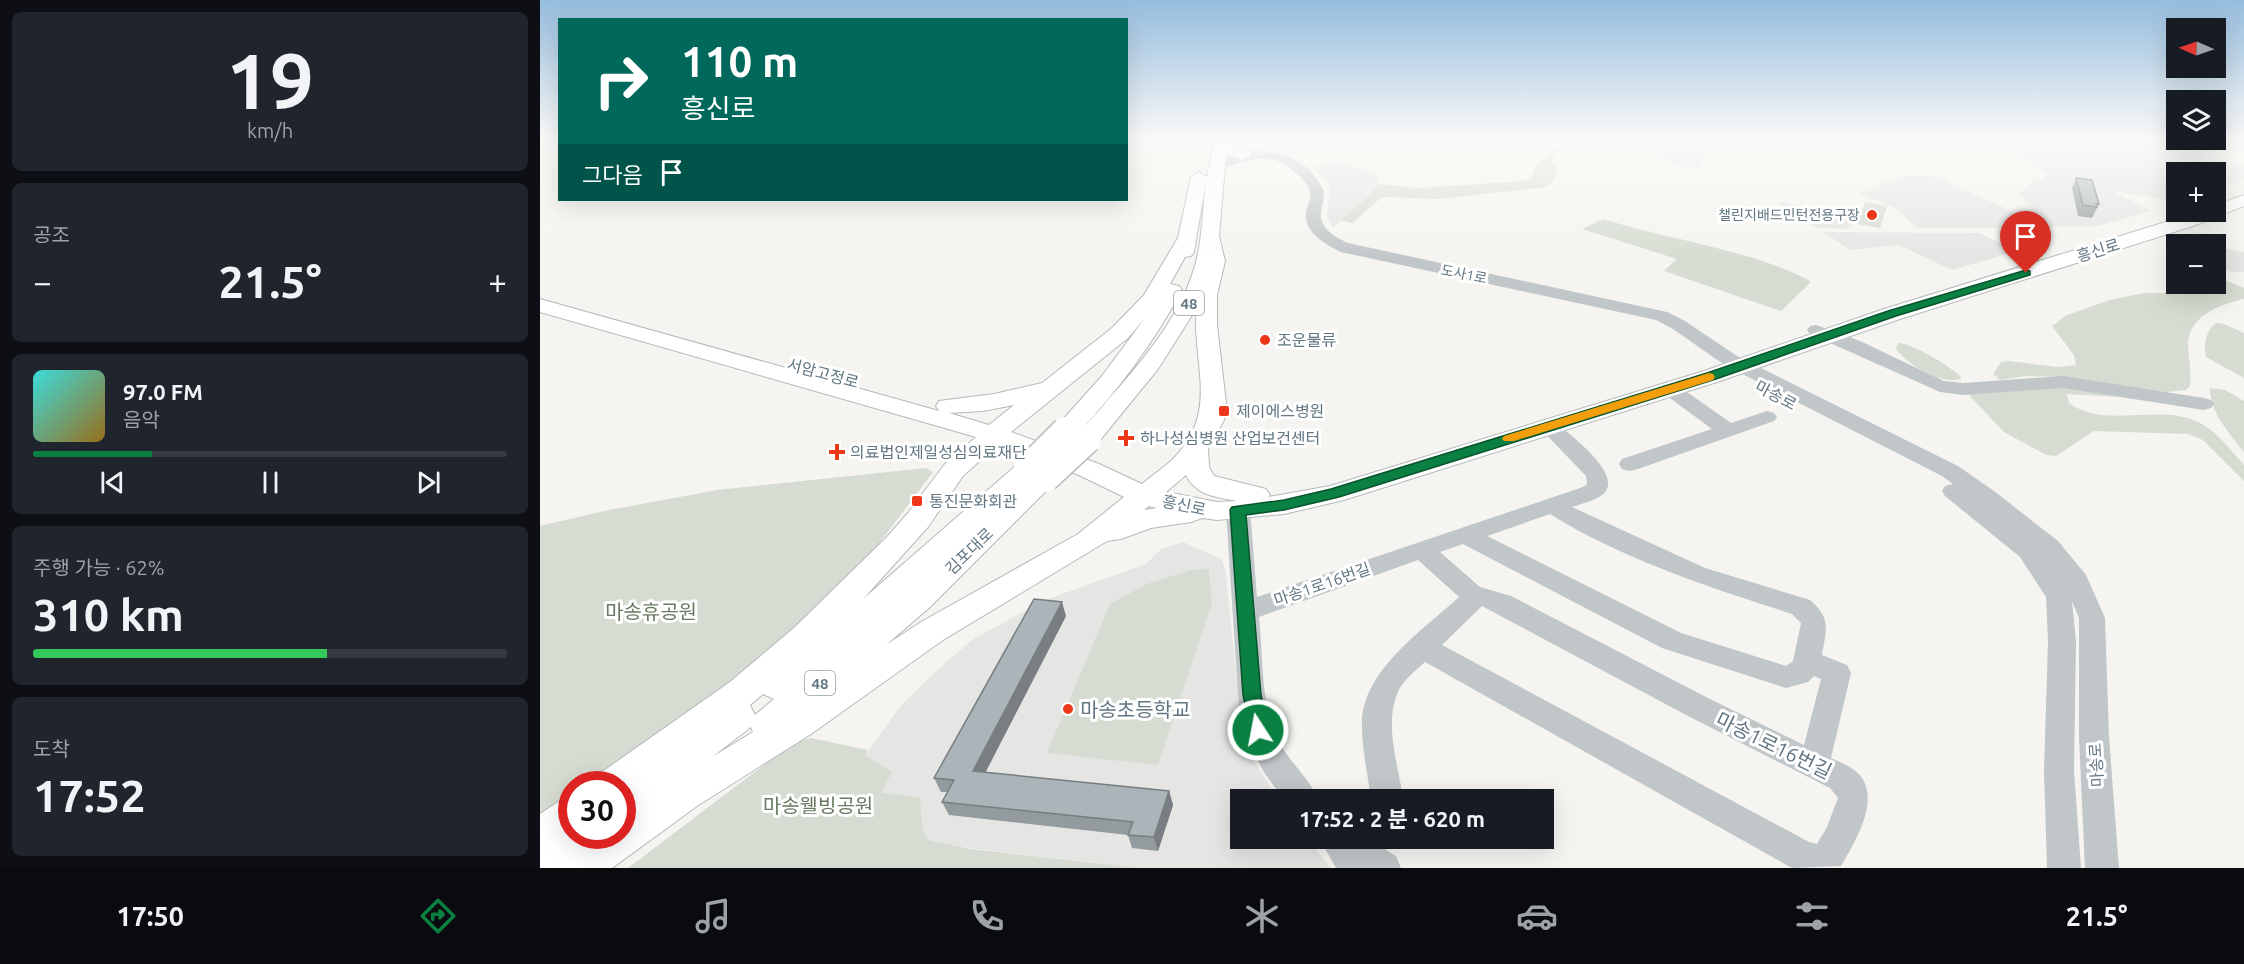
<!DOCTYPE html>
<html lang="ko">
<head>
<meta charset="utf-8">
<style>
	body { margin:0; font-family:Ubuntu,"Noto Sans KR",sans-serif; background:#20242c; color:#f1f3f6; height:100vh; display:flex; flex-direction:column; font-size:22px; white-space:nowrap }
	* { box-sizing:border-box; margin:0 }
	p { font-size:20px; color:#9ea1a6 }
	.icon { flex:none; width:33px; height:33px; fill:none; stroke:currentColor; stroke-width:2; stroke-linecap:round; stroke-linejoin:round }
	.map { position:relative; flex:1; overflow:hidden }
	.details { display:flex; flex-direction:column; gap:12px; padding:12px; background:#0d0f14; width:540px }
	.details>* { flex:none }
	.banner { position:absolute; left:18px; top:18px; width:570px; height:183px; border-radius:0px; box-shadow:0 6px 24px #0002; background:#00695c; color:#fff; overflow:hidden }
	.needle { width:39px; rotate:272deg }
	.buttons { position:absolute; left:1626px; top:18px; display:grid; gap:12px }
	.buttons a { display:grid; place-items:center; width:60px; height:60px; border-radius:0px; background:#171b24; box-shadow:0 6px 24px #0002; font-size:30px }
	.speed { position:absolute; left:18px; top:771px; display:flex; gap:12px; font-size:30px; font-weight:700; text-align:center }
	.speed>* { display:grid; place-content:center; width:78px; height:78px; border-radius:50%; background:#171b24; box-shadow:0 6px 24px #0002; line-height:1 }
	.speed .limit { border:9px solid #d22; background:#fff; color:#111 }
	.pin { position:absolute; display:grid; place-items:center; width:51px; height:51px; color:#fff; margin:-62px -26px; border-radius:50% 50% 50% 0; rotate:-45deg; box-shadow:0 0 6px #0007 }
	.pin .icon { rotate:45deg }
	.me { position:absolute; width:66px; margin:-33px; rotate:349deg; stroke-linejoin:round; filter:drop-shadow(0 0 4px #0008) }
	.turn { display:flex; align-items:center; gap:21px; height:126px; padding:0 24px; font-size:27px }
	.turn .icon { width:78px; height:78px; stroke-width:2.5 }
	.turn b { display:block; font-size:42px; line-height:51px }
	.then { display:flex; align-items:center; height:57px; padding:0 24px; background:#0003; gap:12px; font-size:22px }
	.big { font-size:45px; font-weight:700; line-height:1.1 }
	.details .tile { flex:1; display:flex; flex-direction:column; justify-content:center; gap:9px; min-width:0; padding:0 21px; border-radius:9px; background:#20242c }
	.details .dial { align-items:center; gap:0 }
	.dial b { font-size:78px; line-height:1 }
	.song { display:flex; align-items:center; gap:18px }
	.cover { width:72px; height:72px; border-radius:9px; background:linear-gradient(135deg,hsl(180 70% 55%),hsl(40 70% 35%)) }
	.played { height:6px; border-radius:3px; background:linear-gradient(90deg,#0b8043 25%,#363941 25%) }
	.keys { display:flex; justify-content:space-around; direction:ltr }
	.heat { display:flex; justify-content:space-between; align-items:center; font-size:33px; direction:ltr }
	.charge { height:9px; border-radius:4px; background:linear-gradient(90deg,#34c759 62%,#363941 0) }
	.trip { position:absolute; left:690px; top:789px; width:324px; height:60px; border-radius:0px; background:#171b24; box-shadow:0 6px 24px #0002; font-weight:700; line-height:60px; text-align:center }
	.menu { display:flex; height:96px; justify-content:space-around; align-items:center; background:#090b0e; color:#9ea1a6 }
	.menu .icon { width:42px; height:42px }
	.menu .current { color:#0b8043 }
	.menu b { font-size:27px; color:#f1f3f6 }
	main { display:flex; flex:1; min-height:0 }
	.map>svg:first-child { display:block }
	.built { fill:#e5e6e4 }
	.green { fill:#d6dcd1 }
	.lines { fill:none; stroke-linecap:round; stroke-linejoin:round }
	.major-casing { stroke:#b4b9bc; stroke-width:2 }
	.minor { fill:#c1c6c8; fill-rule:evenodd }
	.major { fill:#fff; fill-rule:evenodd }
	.major-bridge-casing { stroke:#b4b9bc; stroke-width:31; stroke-linecap:butt }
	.major-bridge { stroke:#fff; stroke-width:28 }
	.wall { fill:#939b9e }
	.shaded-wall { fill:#787e81 }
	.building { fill:#abb4b8; stroke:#787e81; stroke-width:1.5 }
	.route { fill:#0b8043; stroke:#07532c; stroke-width:1.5 }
	.slow { fill:#f59e0b }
	.poi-dot { fill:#ec3818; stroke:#fff; stroke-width:2 }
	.labels { text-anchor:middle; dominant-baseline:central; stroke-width:6; stroke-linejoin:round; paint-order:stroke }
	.far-poi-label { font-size:14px; fill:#627783; stroke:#fff; text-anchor:end }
	.far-street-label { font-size:14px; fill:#627783; stroke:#fff }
	.shield { fill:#fff; stroke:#91a0a8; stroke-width:1.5 }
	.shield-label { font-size:15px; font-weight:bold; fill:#627783 }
	.street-label { font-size:16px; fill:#627783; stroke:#fff }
	.poi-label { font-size:16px; fill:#627783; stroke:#fff; text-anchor:start }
	.near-park-label { font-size:20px; fill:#687a61; stroke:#fff }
	.near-poi-label { font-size:20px; fill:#627783; stroke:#fff; text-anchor:start }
	.near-street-label { font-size:20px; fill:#627783; stroke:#fff }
</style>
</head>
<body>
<main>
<section class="details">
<div class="tile dial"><b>19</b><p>km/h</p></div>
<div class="tile"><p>공조</p>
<div class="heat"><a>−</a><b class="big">21.5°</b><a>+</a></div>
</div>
<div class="tile">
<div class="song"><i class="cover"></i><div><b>97.0 FM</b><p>음악</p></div></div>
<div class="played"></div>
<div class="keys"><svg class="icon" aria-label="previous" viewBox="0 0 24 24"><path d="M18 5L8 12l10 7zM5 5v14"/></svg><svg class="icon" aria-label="pause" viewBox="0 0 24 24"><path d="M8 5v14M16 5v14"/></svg><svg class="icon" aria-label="next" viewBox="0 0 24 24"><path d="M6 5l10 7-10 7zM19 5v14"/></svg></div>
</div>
<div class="tile"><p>주행 가능 · 62%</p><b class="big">310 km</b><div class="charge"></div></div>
<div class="tile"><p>도착</p><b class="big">17:52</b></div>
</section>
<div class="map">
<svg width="1704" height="868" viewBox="0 0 1704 868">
	<rect width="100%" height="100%" fill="#f5f4f0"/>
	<g class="built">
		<polygon points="1099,138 1174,138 1170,144 1144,139 1137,147 1167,153 1163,163 1156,169 1135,164 1099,142"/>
		<polygon points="1492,138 1636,138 1662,140 1677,144 1690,138 1704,138 1704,151 1674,146 1661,154 1704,165 1704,179 1676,191 1676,172 1636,172 1636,201 1572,191 1611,211 1558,226 1510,227 1495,215 1490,205 1479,194 1496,179 1502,180 1507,175 1485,158 1457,143 1460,141 1497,144"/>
		<polygon points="800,162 840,176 832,193 793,228 787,215 790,187 773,167"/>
		<polygon points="1366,175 1402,177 1411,184 1485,217 1494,223 1490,227 1481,228 1377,228 1357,209 1318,193"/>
		<polygon points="1238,201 1316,216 1313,224 1308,229 1276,228 1243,209"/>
		<polygon points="1283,232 1439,233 1477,251 1412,270 1359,245 1310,250"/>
		<polygon points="1676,246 1704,252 1704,272 1691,272 1676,266"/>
		<polygon points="643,542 682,559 686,574 703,743 738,799 700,800 700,838 768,839 791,868 600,868 403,845 390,841 383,830 380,797 340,793 325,755 362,704 406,662 435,638 505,600 606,564 621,549"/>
	</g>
	<g class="green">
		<path d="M 1025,138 L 1032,138 L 1010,160 L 1016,167 C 1016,177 1014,183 1005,187 L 900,199 L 842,197 L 812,223 L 801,220 L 832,193 L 837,184 L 878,188 L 984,181 L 992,177 L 996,166 Z"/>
		<polygon points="1325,202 1347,206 1340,228 1317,224"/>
		<path d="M 1063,219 C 1128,240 1210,249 1270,281 L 1270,283 L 1241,311 L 1124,271 L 1137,259 L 1042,229 Z"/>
		<path d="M 1685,280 L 1704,288 L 1704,299 C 1681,304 1650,315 1648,343 C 1648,357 1652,371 1650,386 L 1646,390 L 1626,392 L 1519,377 L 1486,376 L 1460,380 L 1453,374 L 1461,362 L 1468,361 L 1518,367 L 1536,365 L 1534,355 L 1512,326 L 1527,315 L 1570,300 L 1603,293 L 1638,293 Z"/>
		<path d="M 1676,323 L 1684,324 L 1704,333 L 1704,378 L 1666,357 C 1663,345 1666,330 1676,323 Z"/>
		<path d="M 1358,343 C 1372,343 1412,367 1422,378 C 1403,387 1367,364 1356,349 Z"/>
		<path d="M 1512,385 L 1583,397 L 1527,394 L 1529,403 C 1566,430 1621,402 1660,423 C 1678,432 1691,451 1704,465 L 1704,481 L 1663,440 L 1648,434 L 1554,431 L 1516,456 L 1506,455 L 1464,432 L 1430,396 L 1432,393 Z"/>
		<path d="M 1670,388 L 1685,390 L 1704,401 L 1704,452 C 1690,434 1669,411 1670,388 Z"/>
		<polygon points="386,468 393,472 329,557 244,643 97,756 53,784 32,784 31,798 0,818 0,526 64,511 177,490"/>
		<polygon points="669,569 672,603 618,765 507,753 570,604 607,584 651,570"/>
		<polygon points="271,738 328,750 325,755 352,772 341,793 380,797 383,830 390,841 431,849 600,868 88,868 253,743"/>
	</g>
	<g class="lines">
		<defs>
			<path id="major" d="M 675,138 L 689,138 L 688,143 L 709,152 L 711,155 L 703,160 L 686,153 L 679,236 L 685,261 L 677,295 L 677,325 L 686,403 L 684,420 L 668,449 L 669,467 L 674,476 L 726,489 L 730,495 L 728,497 L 790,486 L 1164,371 L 1344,309 L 1658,212 L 1676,212 L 1676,205 L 1704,195 L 1704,206 L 1653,226 L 1360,319 L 1180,381 L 804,500 L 744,514 L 677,520 L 662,518 L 651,522 L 611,528 L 581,539 L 567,541 L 403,640 L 271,734 L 157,806 L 72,868 L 0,868 L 0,814 L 18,802 L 32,797 L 32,836 L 82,836 L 82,784 L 56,784 L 62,772 L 190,682 L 255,627 L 346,538 L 368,513 L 405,464 L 436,437 L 0,312 L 0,299 L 399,411 L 396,406 L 399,401 L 454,394 L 502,383 L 572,328 L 604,295 L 638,238 L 651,177 L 659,172 L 667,177 ZM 666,181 C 662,212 663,243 653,272 C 639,318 599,365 567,401 C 557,414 544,425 534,439 L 538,445 L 547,447 L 556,445 L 618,369 L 656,309 C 653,368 680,413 631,461 C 622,469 611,476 602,484 L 559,464 L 471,432 L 588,338 L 605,318 L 562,376 L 517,426 L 513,431 L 517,436 L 526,439 L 535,436 C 577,392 613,344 642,290 L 639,286 L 630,284 L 645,257 L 651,256 L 654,252 ZM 474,405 L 449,425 L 409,413 L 443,411 ZM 458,444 L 541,476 L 584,497 L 538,534 L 381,622 L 346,645 L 390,607 L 519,478 L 515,472 L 500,471 L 497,463 L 488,461 L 479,463 L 323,599 L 388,527 L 423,476 ZM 646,475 C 656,496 677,497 697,501 L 677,502 L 626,492 ZM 609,506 L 617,508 L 604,510 ZM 223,694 L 234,699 L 215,715 L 210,705 ZM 211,727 L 213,732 L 172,757 Z"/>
		</defs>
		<use href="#major" class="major-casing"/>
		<g class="minor">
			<path d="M 711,151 C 742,150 772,162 784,192 C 784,199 782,205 781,212 C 779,228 795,237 808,243 L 1127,312 L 1145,321 L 1197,356 L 1418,466 L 1454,491 L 1518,541 L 1546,575 L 1565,618 L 1569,737 L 1579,868 L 1545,868 L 1539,737 L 1539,618 L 1532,601 L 1536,641 L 1534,771 L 1541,868 L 1507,868 L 1504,771 L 1508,641 L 1506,597 L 1480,557 L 1405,496 L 1402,491 L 1405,486 L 1413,484 L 1402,476 L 1183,364 L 1133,329 L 1116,320 L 801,252 C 787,245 764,233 766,213 C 767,206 772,199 770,191 C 768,184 761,177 756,173 C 729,148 707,162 678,169 L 671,165 L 684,158 Z"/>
			<polygon points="1276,325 1320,341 1404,381 1423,383 1523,376 1664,398 1671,400 1674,404 1671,408 1664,410 1523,388 1423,395 1400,392 1270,334 1267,330 1270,326"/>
			<polygon points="1130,383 1137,385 1191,423 1227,411 1234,413 1237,417 1234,421 1098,469 1090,471 1082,469 1079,464 1082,459 1172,429 1123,393 1120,389 1123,385"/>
			<path d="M 1008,420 L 1015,422 C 1030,435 1091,479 1059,497 C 1051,502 1040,504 1032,507 L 1165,568 L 1270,600 C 1292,619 1286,630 1282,655 L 1307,665 L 1311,673 L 1291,758 C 1302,763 1315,768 1322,778 C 1339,803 1314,844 1301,866 L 1252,868 L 885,662 C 875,671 862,681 857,694 C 845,725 857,761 862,792 L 861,800 L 829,800 L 830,792 C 827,771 822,749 822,727 C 819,673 883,630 919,597 L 878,560 L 719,617 C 723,653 721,694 733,729 C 742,756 767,774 779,800 L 744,800 L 723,771 L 703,730 L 698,695 L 686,510 L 690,505 L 698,502 L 706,505 L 710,510 L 717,597 L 1043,487 L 1047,484 L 1046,476 L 998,426 L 1001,422 ZM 1010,514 C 1084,560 1169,587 1252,614 L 1261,623 L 1253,661 L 1246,666 L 1141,633 L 947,536 ZM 923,544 L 1122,648 L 1246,688 L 1268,682 L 1274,676 L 1281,679 L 1264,745 L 1168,698 L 971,596 L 940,587 L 900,552 ZM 942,606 L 1148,716 L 1290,788 L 1298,798 L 1287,827 L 1277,844 L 1269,842 L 902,645 Z"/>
			<polygon points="779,838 815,838 816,841 817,838 850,838 846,850 856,856 861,868 796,868"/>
		</g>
		<use href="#major" class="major"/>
		<defs>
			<g id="major-bridge">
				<polyline points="488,469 526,431"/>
				<polyline points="505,478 547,439"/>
			</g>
		</defs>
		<use href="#major-bridge" class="major-bridge-casing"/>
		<use href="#major-bridge" class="major-bridge"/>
	</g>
	<g class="wall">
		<polygon points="1536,178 1559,204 1552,218 1538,216 1532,188"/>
		<polygon points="526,616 445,772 629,791 633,805 618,851 592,848 588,835 409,815 402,802 407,792 401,792 394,778"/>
	</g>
	<g class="shaded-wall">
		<polygon points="522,602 526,616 439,785 433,771"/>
		<polygon points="629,791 633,805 618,851 614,837"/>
	</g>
	<g class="building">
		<polygon points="1536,178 1552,180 1559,204 1556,204 1557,207 1543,205"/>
		<polygon points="494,599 522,602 433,771 629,791 614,837 588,835 593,822 402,802 414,780 394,778"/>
	</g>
	<linearGradient id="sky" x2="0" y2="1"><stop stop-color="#95bcdd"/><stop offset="0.53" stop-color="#fafaf8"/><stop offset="1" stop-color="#fafaf8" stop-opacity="0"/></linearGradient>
	<rect width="1704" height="260" fill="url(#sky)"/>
	<polygon class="route" points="1486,270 1490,271 1490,275 1356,316 1176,379 799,497 744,510 706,515 721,695 728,730 725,736 718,738 712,736 703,695 690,510 692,507 744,500 791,489 1167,373 1348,311"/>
	<polygon class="slow" points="1169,373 1173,374 1175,377 1173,380 974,441 964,441 962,439 964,436"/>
	<g class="poi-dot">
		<circle cx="1332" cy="215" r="6"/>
		<circle cx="725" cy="340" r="6"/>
		<rect x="678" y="405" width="12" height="12" rx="3"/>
		<path d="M583 429h6v6h6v6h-6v6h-6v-6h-6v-6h6z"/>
		<path d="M294 443h6v6h6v6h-6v6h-6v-6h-6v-6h6z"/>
		<rect x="371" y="495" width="12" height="12" rx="3"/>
		<circle cx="528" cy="709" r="6"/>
	</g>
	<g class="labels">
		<g class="far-poi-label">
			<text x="1320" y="215">챌린지배드민턴전용구장</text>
		</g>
		<g class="far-street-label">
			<text transform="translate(924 274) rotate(11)">도사1로</text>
		</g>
		<g class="shield">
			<rect x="634" y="291" width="30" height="24" rx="4.5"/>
			<rect x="265" y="671" width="30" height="24" rx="4.5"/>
		</g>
		<g class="shield-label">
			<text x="649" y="303">48</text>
			<text x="280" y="683">48</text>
		</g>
		<g class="street-label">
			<text transform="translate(1558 250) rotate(-17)">흥신로</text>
			<text transform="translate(283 373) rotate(15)">서암고정로</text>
			<text transform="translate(1236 395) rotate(28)">마송로</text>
			<text transform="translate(644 505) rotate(12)">흥신로</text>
			<text transform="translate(429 551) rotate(-44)">김포대로</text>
			<text transform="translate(782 584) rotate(-19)">마송1로16번길</text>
			<text transform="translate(1556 765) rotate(-93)">마송로</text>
		</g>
		<g class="poi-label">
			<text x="737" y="340">조운물류</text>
			<text x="696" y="411">제이에스병원</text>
			<text x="600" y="438">하나성심병원 산업보건센터</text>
			<text x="310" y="452">의료법인제일성심의료재단</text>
			<text x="389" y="501">통진문화회관</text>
		</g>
		<g class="near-park-label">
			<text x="111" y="611">마송휴공원</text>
			<text x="278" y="805">마송웰빙공원</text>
		</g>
		<g class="near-poi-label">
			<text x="540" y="709">마송초등학교</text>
		</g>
		<g class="near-street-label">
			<text transform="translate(1234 745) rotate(26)">마송1로16번길</text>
		</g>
	</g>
</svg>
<div class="buttons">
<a><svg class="needle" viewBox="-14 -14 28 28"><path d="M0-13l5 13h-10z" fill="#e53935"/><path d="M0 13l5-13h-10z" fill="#9ea1a6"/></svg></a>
<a><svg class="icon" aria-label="layers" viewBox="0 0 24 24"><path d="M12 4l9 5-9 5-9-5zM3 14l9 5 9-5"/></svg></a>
<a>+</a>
<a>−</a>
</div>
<div class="speed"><div class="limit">30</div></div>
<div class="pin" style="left:1486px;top:273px;background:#d93025"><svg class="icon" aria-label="arrive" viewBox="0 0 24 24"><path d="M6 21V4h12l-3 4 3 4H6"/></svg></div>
<svg class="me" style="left:718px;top:730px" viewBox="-20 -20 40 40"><circle r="17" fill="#0b8043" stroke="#fff" stroke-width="3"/><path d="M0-11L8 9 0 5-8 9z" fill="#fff"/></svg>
<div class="trip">17:52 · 2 분 · 620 m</div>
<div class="banner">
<div class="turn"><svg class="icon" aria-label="right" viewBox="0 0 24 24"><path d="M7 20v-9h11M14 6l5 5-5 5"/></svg><div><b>110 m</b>흥신로</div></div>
<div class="then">그다음<svg class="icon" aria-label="arrive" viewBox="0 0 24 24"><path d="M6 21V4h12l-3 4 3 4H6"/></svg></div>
</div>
</div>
</main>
<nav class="menu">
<b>17:50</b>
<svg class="icon current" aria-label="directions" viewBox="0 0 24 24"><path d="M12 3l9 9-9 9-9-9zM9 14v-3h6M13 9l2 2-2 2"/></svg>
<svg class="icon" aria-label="music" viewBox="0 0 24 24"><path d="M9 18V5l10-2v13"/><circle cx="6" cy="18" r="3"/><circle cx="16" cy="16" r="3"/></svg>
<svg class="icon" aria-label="phone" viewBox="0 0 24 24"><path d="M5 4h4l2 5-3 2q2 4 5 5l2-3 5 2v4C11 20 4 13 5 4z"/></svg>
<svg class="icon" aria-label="climate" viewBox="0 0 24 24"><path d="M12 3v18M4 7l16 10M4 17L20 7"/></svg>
<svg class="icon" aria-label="car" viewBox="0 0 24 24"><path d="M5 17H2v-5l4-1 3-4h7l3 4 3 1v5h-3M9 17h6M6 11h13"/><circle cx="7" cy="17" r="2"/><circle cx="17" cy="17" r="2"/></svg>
<svg class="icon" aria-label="filters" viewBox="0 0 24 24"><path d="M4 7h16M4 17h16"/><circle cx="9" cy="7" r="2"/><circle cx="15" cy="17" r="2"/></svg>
<b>21.5°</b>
</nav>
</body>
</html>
